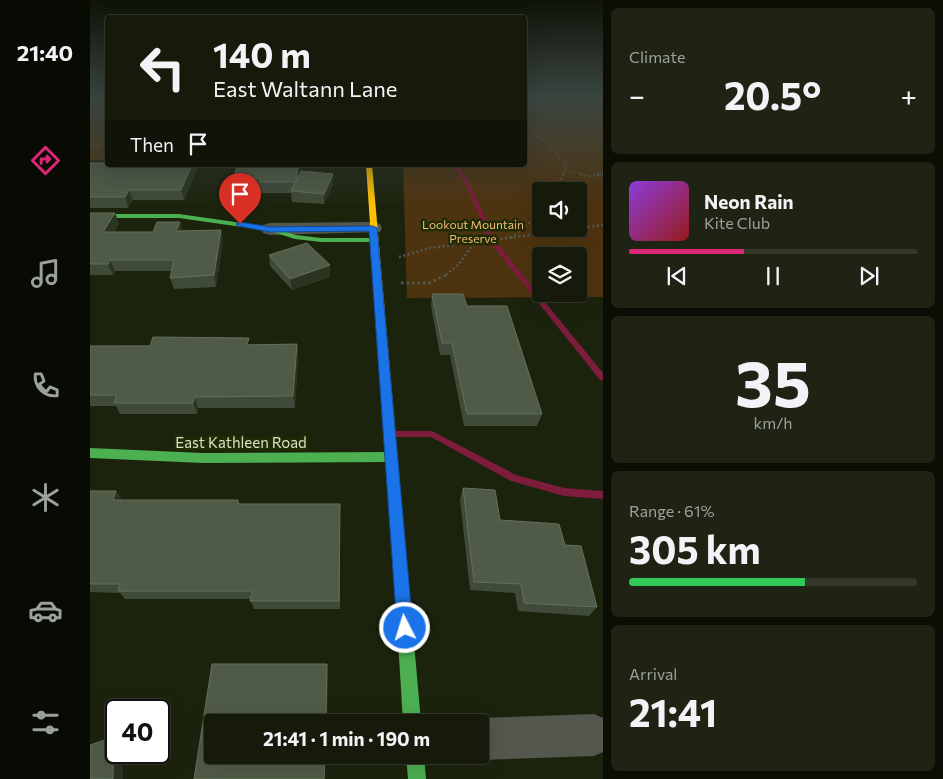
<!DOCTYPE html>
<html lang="en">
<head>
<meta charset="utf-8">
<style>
	body { margin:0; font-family:Commissioner,sans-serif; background:#1e2313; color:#f1f3f6; height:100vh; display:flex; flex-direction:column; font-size:19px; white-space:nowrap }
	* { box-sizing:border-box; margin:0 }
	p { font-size:16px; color:#9da19c }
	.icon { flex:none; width:28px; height:28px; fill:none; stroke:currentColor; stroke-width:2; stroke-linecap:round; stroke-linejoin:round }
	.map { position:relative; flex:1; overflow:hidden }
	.side { display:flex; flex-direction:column; gap:8px; padding:8px; background:#0c0e06; width:340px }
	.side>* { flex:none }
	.guide { position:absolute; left:15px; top:15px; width:422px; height:152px; border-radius:5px; box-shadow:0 5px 20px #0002,0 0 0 1px #34382b; background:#151a0a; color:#f1f3f6; overflow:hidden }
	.fabs { position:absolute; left:442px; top:182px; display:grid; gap:10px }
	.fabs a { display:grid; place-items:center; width:55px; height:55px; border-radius:5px; background:#151a0a; box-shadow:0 5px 20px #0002,0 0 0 1px #34382b; font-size:25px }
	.speed { position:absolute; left:15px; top:699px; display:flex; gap:10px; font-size:25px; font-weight:700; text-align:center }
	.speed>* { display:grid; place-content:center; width:65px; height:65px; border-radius:50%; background:#151a0a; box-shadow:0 5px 20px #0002,0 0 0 1px #34382b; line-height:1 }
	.speed .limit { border:2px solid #111; border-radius:8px; background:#fff; color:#111 }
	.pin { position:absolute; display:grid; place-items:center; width:42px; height:42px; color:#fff; margin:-51px -21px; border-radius:50% 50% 50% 0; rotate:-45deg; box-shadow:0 0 5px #0007 }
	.pin .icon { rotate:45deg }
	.me { position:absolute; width:55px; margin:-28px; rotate:355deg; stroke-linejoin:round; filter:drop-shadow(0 0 4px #0008) }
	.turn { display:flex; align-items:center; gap:18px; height:105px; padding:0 25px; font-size:22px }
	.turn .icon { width:65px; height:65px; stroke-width:2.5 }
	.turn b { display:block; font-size:35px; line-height:42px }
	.then { display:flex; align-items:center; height:48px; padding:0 25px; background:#0003; gap:10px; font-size:19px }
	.big { font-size:38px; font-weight:700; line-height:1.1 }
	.side .widget { flex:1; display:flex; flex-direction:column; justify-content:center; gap:8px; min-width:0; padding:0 18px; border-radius:8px; background:#1e2313 }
	.side .dial { align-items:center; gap:0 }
	.dial b { font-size:65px; line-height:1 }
	.song { display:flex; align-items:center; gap:15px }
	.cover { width:60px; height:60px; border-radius:8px; background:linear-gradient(135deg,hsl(270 70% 55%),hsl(0 70% 35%)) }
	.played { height:5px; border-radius:2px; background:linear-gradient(90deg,#db2777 40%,#34382b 40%) }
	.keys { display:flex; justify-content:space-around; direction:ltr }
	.heat { display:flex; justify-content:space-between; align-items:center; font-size:28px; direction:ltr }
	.charge { height:8px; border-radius:4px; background:linear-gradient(90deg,#34c759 61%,#34382b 0) }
	.trip { position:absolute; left:114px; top:714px; width:285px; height:50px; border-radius:5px; background:#151a0a; box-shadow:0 5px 20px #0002,0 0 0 1px #34382b; font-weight:700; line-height:50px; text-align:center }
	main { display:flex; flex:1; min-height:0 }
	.tab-bar { display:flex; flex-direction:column; width:90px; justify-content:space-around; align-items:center; background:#080a04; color:#9da19c }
	.tab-bar .icon { width:35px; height:35px }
	.tab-bar .on { color:#db2777 }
	.tab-bar b { font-size:22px; color:#f1f3f6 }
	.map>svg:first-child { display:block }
	.green { fill:#4e3310; fill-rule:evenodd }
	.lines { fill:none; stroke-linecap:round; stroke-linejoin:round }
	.stream { fill:#7d1c3c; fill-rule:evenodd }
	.path-far2 { stroke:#54594d; stroke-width:2; stroke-dasharray:1 2; stroke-linecap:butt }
	.path-far1 { stroke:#54594d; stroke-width:2.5; stroke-dasharray:2 2.5; stroke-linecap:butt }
	.path { stroke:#54594d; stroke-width:3; stroke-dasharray:2.5 3; stroke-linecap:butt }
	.street { fill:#53574d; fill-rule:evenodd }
	.fast { fill:#4caf50; fill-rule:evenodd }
	.slow { fill:#ffc107; fill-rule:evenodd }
	.wall { fill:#3f4a38 }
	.shaded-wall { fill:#2a3420 }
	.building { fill:#505b47; stroke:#65705b }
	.route { fill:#1a73e8; stroke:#114b97 }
	.labels { text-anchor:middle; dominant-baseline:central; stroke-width:5; stroke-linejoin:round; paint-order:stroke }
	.far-park-label { font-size:12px; fill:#f6b97c; stroke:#1f2c04 }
	.street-label { font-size:15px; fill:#d6e1c5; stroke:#1f2c04 }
</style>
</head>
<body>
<main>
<nav class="tab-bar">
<b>21:40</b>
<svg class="icon on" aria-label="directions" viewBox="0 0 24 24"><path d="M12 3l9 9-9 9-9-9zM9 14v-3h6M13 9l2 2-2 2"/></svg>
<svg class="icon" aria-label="music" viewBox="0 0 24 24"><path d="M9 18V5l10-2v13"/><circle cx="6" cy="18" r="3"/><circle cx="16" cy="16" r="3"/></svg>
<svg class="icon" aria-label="phone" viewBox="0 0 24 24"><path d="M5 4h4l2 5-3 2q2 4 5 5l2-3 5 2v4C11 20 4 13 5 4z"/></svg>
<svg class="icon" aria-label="climate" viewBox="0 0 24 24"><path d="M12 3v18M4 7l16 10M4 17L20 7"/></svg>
<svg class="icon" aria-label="car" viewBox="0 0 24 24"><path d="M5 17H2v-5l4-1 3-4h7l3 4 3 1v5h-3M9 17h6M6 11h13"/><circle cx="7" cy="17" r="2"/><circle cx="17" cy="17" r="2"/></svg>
<svg class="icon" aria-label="filters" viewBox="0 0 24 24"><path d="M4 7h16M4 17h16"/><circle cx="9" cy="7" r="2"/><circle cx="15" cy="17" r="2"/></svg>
</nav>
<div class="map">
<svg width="513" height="779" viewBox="0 0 513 779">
	<rect width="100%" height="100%" fill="#1c230d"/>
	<g class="green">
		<rect x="0" y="97" width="17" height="63"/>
		<path d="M 435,97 L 513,97 L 513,297 L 317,298 L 313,165 L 435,165 ZM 451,191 L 489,191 L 489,229 L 451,229 ZM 451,256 L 489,256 L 489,294 L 451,294 Z"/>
	</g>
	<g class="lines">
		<g class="stream">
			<polygon points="364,165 368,165 381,187 406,242 513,373 513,381 510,380 400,242 377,187"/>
			<polygon points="306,431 342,431 426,475 474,488 513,491 513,499 474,496 421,481 341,437 306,437 303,436 302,434 303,432"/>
		</g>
		<g class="path-far2">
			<polyline points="0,116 18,120"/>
			<polyline points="435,128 456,142 476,164 473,175"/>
			<polyline points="0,146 18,145"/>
			<polyline points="476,170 495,175"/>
			<polyline points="504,175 513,174"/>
		</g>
		<g class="path-far1">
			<polyline points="490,174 498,176 513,174"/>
			<polyline points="463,191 474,174"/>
			<polyline points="489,228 513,225"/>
			<polyline points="421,238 444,219 451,209"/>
			<polyline points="309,257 340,248 486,229"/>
			<polyline points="356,275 369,264 384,243"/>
		</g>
		<polyline class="path" points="311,283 339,283 358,274"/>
		<g class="street">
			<polygon points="283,222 290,224 292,228 290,232 180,235 173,233 171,229 173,225 180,223"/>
			<polygon points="504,714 513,718 513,752 504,756 390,760 377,755 390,755 390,722 379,722 390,718"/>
		</g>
		<g class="fast">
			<polygon points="0,214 89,214 180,227 206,235 231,238 284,238 288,240 284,242 231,242 205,239 179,231 89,218 0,218"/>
			<polygon points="0,448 113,453 301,452 305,453 307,457 305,461 301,462 113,463 0,458"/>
			<polygon points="311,568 316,570 318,575 331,722 313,722 304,575 306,570"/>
			<polygon points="316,755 334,755 336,779 318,779"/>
		</g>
		<polygon class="slow" points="276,165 282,165 318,575 316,580 311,582 306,580 304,575"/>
	</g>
	<g class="wall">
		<polygon points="0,163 107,170 94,200 43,200 38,208 0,208"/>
		<polygon points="147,165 210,165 209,176 243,184 234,204 202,202 201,193 170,193 169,189 146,189 144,178"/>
		<polygon points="0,213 25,213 29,224 24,232 63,232 90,222 92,231 131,230 133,241 126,287 84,289 80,278 82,271 25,271 23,275 0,275"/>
		<polygon points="179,255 240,265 240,277 202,290 180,266"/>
		<polygon points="342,294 377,306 452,414 447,426 374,426 360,355 350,355 341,306"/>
		<polygon points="207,344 208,356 205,408 108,408 107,414 30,414 26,406 0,406 0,346"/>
		<polygon points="373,488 410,520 475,545 507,607 499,616 428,611 425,593 380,590 370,499"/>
		<polygon points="0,491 26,491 32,500 148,500 150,504 250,504 250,609 164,609 160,599 35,599 30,593 0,592"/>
	</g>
	<g class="shaded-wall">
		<polygon points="102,165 106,165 107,170 94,200 91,190"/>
		<polygon points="208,165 210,165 206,193 206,182"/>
		<polygon points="243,174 243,184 234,204 234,194"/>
		<polygon points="39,190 43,200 38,208 35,197"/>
		<polygon points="25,213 29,224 18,243 13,232"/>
		<polygon points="90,222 93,233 86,231"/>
		<polygon points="131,230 133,241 126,287 124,275"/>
		<polygon points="20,260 25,271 23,275 18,264"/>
		<polygon points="240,265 240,277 202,290 200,279"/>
		<polygon points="207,344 208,356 205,408 203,396"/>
		<polygon points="105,397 108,408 107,414 103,403"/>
		<polygon points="26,491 33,502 23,500"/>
		<polygon points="237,664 238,671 237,722 236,722"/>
		<polygon points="24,737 26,739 26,752 33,752 33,779 23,779"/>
		<polygon points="235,755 236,755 235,779 234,779"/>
	</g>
	<g class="building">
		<polygon points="0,163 18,163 18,165 102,165 91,190 39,190 35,197 0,197"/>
		<polygon points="147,165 208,165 206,182 211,171 243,174 234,194 201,191 205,182 169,182 170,178 144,178"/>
		<polygon points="0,213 25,213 13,232 63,232 67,222 90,222 86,231 131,230 124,275 80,278 84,260 20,260 18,264 0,264"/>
		<polygon points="217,243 240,265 200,279 179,255"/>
		<polygon points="342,294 373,294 377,306 417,306 452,414 377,414 362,343 352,343"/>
		<polygon points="63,337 159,338 157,345 207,344 203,396 105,397 103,403 24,403 27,395 0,395 0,346 60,346"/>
		<polygon points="373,488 405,490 410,520 469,524 475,545 491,546 507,607 434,603 431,584 384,582"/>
		<polygon points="0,491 26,491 23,500 148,500 148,504 250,504 249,601 160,601 162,591 28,591 30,584 0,584"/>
		<polygon points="122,664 237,664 236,722 122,722 122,755 235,755 234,779 104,779"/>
		<polygon points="24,737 23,779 0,779 0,745"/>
	</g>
	<linearGradient id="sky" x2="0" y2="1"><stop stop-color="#0f1307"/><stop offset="0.47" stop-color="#3a4540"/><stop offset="1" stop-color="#3a4540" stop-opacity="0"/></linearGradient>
	<rect width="513" height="206" fill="url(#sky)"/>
	<polygon class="route" points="150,222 180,227 283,226 287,228 323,628 321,634 315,636 309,634 307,628 279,231 180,232 148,226 146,224"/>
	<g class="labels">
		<g class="far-park-label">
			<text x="383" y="224">Lookout Mountain<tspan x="383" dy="14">Preserve</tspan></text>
		</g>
		<g class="street-label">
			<text x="151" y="442">East Kathleen Road</text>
		</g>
	</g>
</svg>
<div class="fabs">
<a><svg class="icon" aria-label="sound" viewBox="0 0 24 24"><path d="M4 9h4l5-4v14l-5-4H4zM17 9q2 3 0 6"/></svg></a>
<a><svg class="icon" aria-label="layers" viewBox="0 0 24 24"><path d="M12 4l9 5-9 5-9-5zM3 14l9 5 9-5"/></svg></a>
</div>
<div class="speed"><div class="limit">40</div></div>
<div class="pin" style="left:150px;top:224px;background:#d93025"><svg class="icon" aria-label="arrive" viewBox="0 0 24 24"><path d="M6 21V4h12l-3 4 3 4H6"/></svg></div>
<svg class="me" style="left:315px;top:628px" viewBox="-20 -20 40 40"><circle r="17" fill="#1a73e8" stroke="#fff" stroke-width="3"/><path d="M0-11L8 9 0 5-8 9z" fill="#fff"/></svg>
<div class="trip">21:41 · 1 min · 190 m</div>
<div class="guide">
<div class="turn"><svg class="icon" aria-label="left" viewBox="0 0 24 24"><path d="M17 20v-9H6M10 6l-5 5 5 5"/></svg><div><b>140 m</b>East Waltann Lane</div></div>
<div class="then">Then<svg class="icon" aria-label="arrive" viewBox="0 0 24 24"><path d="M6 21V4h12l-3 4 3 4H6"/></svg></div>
</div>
</div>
<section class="side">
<div class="widget"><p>Climate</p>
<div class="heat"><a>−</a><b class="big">20.5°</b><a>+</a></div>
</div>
<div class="widget">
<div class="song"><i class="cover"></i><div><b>Neon Rain</b><p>Kite Club</p></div></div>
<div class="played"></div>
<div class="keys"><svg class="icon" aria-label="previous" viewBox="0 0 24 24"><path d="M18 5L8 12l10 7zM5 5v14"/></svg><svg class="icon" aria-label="pause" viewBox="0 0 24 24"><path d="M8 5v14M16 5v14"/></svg><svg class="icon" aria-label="next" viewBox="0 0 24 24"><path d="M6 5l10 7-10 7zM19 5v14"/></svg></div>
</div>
<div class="widget dial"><b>35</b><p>km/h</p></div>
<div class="widget"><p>Range · 61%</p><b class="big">305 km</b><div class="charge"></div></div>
<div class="widget"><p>Arrival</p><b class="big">21:41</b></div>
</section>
</main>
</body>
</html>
